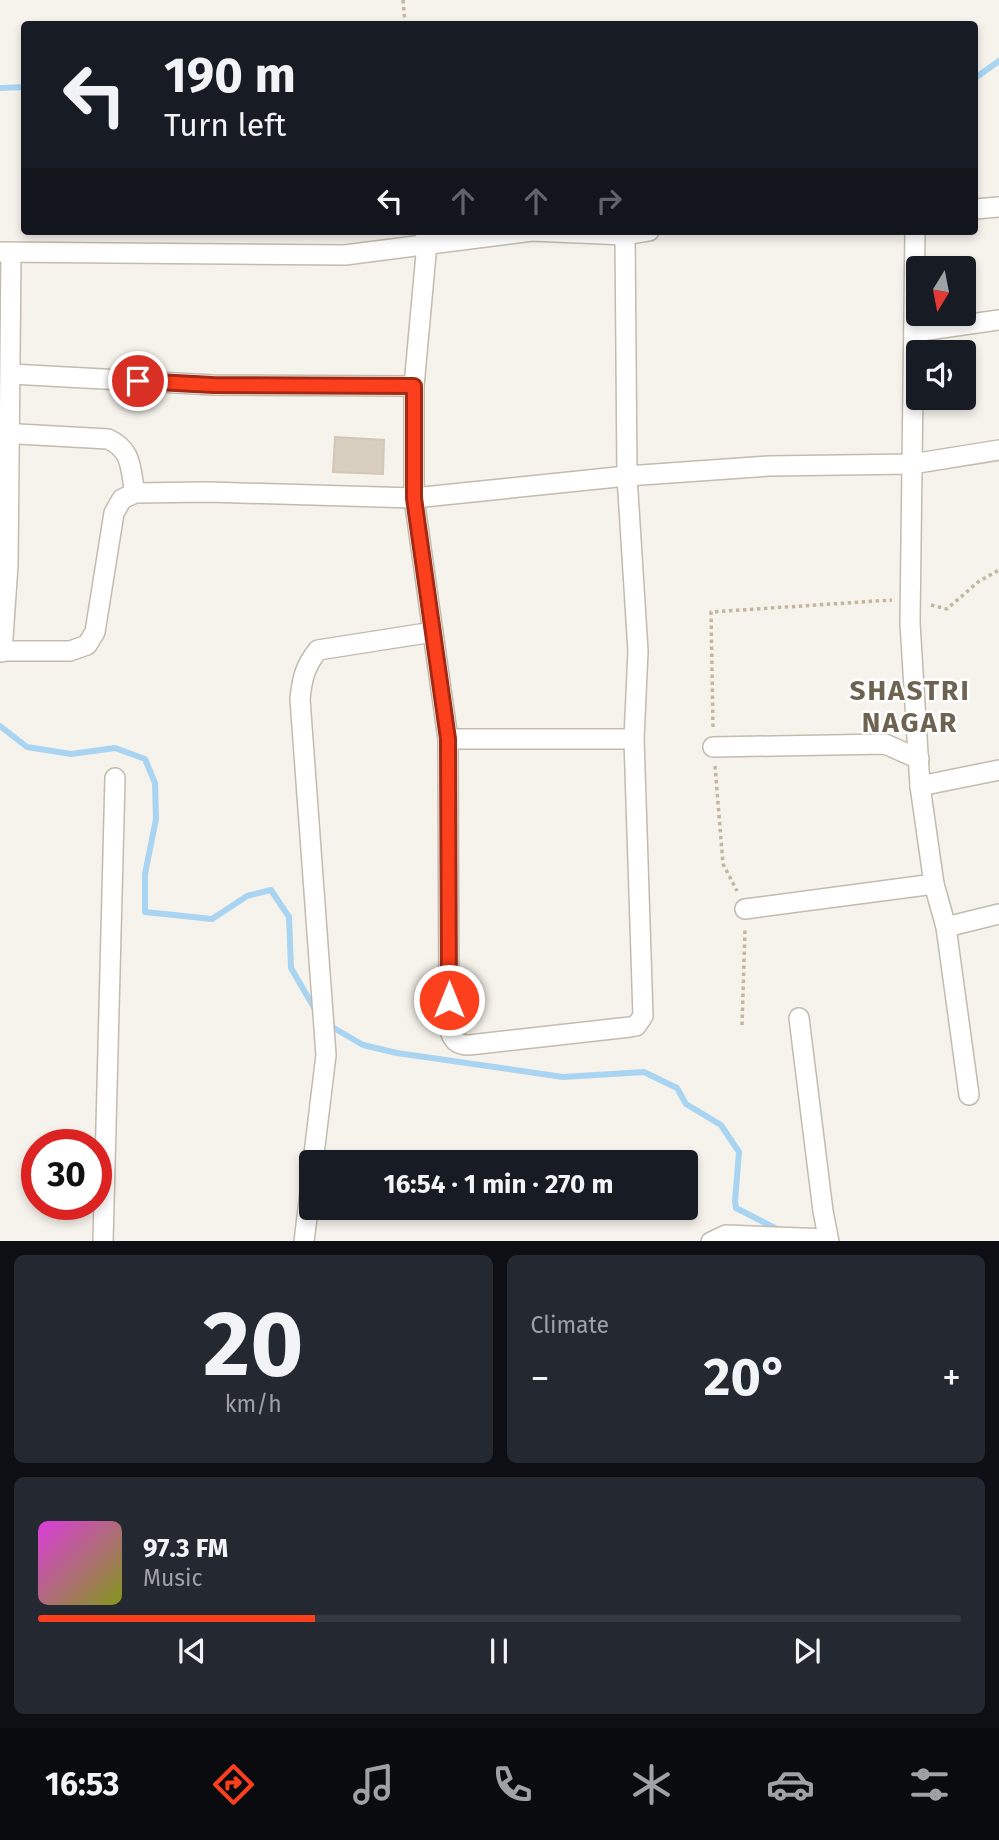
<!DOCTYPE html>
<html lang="en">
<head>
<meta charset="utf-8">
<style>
	body { margin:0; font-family:"Fira Sans",sans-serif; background:#242831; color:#f1f3f6; height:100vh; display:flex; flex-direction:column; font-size:26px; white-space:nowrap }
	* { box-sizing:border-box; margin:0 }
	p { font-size:23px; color:#9ea1a6 }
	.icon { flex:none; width:38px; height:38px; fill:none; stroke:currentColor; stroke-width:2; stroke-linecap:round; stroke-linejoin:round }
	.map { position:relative; height:1241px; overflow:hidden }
	.side { display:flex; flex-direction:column; gap:14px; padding:14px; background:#0d0f14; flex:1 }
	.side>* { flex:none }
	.hud { position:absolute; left:21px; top:21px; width:957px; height:214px; border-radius:7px; box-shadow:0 4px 10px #0003; background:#171b24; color:#f1f3f6; overflow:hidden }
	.needle { width:46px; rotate:190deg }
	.controls { position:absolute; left:906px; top:256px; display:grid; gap:14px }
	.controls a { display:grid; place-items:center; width:70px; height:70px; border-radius:7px; background:#171b24; box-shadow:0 4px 10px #0003; font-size:35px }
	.speed { position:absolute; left:21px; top:1129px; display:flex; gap:14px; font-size:35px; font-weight:700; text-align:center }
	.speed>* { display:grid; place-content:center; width:91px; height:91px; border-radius:50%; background:#171b24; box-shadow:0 4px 10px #0003; line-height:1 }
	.speed .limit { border:10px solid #d22; background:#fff; color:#111 }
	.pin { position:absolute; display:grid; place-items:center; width:60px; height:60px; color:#fff; margin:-30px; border:4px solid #fff; border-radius:50%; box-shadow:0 2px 7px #0007 }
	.me { position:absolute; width:77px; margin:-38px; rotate:0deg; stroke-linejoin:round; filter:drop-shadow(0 0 5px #0008) }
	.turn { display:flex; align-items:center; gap:24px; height:147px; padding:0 28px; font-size:32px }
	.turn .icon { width:91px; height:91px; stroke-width:2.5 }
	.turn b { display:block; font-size:49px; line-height:60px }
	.lanes { display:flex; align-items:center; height:66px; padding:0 28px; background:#0003; justify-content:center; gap:35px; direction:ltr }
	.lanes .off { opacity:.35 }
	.big { font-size:52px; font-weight:700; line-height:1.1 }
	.side .tile { flex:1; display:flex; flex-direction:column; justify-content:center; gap:10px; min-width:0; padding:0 24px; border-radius:10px; background:#242831 }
	.side .dial { align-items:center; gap:0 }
	.dial b { font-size:91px; line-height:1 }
	.song { display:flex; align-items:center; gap:21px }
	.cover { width:84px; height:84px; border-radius:10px; background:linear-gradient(135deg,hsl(300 70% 55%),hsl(70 70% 35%)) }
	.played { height:7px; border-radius:4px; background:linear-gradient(90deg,#fc3f1d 30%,#363941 30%) }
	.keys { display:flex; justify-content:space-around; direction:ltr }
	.heat { display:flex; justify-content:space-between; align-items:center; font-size:38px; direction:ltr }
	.side .tiles { flex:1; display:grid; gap:14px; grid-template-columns:1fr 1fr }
	.tile:last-child { grid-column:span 2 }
	.trip { position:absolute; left:299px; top:1150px; width:399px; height:70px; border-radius:7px; background:#171b24; box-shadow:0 4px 10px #0003; font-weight:700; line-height:70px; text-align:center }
	.menu { display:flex; height:112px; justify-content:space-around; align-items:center; background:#090b0e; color:#9ea1a6 }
	.menu .icon { width:49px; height:49px }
	.menu .active { color:#fc3f1d }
	.menu b { font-size:32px; color:#f1f3f6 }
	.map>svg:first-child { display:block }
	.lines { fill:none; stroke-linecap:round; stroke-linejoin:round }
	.stream { stroke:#a9d4f2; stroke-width:6 }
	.building { fill:#d8cfc1; stroke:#d3c7b4; stroke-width:2 }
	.street-casing { stroke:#c2bbae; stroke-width:22 }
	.path { stroke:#c4b79f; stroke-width:3.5; stroke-dasharray:3.5 3.5; stroke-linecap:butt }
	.street { stroke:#fff; stroke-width:19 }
	.route-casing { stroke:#a42913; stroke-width:18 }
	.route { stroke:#fc3f1d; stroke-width:12 }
	.labels { text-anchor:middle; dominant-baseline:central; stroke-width:5; stroke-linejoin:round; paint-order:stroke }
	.district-label { font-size:28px; font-weight:bold; letter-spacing:2px; fill:#6e6250; stroke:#fff }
</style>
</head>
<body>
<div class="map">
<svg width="999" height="1242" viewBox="0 0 999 1242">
	<rect width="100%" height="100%" fill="#f6f3ec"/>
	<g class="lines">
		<g class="stream">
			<polyline points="975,78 999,61"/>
			<polyline points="0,88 24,87"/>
			<polyline points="0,726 27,747 71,754 115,748 145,759 155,783 156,819 145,874 145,912 212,919 247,896 271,890 289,917 291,968 316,1011"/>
			<polyline points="327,1024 363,1045 397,1053 563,1077 644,1072 677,1088 686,1104 721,1125 739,1152 735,1201 736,1208 781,1231"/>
		</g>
	</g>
	<polygon class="building" points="335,437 384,440 383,474 333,472"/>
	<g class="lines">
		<defs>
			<g id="street">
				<polyline points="975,209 999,207"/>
				<path d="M 425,231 L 427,243 L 414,386 L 414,498 L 448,739 L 449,1026 C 451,1039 456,1045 469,1045 L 630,1027 L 636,1026 L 643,1016 L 634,739 L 638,651 L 627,476 L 625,235"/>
				<polyline points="915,231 910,623 920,786 934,884 946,927 969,1095"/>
				<polyline points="0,252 345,255 532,231 625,235 649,231"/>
				<polyline points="914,332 999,320"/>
				<polyline points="11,374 213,385 414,386"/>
				<path d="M 0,433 L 108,439 C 133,450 130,469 135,493"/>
				<polyline points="0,651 70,651 87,645 95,632 114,513 122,499 135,493 208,492 414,498 627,476 769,466 912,464 999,450"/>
				<polyline points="2,652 8,565 11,253"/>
				<polyline points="448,739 634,739"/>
				<polyline points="713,747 885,744 919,759"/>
				<polyline points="920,786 999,770"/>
				<polyline points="745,909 934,884"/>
				<polyline points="946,927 999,914"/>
				<polyline points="799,1018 823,1211 829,1242"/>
				<path d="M 313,1162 L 326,1055 L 300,699 C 302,679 305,666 318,650 L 433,632"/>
				<polyline points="103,1242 115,778"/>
				<polyline points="304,1242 312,1176"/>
				<polyline points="711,1242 726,1235 828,1239"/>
			</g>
		</defs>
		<use href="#street" class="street-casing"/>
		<g class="path">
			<polyline points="403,0 405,24"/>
			<polyline points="931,605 947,609 978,582 999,570"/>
			<polyline points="713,727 711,612 892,600"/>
			<polyline points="715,766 723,864 737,891"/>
			<polyline points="742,1025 745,929"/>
		</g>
		<use href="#street" class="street"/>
	</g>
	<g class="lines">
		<defs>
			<polyline id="route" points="138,381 213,385 414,386 414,498 448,739 449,1000"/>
		</defs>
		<use href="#route" class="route-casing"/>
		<use href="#route" class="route"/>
	</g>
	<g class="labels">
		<g class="district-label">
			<text x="910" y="690">SHASTRI<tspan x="910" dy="32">NAGAR</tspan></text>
		</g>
	</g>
</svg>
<div class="controls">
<a><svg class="needle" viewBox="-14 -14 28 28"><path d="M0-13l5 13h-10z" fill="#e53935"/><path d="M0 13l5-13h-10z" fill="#9ea1a6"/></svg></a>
<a><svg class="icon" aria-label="sound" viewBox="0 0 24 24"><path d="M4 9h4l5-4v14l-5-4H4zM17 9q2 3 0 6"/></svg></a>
</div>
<div class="speed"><div class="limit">30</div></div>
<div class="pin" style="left:138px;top:381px;background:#d93025"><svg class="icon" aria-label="arrive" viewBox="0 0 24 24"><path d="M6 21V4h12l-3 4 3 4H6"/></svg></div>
<svg class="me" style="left:449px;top:1000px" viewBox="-20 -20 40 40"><circle r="17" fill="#fc3f1d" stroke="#fff" stroke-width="3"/><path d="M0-11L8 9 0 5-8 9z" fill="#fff"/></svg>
<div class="trip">16:54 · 1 min · 270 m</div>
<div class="hud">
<div class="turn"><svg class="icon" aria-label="left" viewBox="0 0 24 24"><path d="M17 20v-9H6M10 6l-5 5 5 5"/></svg><div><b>190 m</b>Turn left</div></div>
<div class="lanes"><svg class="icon" aria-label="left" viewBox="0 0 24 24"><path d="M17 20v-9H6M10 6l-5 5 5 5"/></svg><svg class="icon off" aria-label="ahead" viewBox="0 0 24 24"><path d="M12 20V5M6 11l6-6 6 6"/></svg><svg class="icon off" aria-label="ahead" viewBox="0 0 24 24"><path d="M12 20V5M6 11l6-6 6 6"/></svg><svg class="icon off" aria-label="right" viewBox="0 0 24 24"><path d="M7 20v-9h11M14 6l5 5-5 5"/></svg></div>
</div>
</div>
<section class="side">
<div class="tiles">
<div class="tile dial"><b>20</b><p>km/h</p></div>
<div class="tile"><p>Climate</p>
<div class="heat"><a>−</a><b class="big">20°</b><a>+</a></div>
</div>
<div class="tile">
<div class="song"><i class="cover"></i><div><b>97.3 FM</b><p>Music</p></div></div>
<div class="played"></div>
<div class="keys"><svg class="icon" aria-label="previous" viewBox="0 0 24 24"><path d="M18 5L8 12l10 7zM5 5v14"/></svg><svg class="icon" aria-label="pause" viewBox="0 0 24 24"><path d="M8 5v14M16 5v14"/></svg><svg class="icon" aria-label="next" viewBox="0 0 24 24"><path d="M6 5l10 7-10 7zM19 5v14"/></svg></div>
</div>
</div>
</section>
<nav class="menu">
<b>16:53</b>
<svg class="icon active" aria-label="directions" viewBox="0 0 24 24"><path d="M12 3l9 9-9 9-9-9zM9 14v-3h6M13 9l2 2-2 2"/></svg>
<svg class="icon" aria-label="music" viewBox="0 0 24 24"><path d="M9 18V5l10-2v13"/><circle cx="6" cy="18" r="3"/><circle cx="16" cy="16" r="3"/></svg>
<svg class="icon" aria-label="phone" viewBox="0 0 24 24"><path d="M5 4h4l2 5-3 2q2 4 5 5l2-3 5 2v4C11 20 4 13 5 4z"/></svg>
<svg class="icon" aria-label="climate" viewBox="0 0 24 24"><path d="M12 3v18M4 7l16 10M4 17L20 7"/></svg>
<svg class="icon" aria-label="car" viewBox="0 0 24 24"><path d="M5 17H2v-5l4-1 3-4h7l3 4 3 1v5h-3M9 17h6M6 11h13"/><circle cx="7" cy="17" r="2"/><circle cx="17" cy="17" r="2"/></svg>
<svg class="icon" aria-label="filters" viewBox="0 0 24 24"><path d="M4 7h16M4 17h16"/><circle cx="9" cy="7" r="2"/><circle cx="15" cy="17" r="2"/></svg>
</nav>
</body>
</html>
